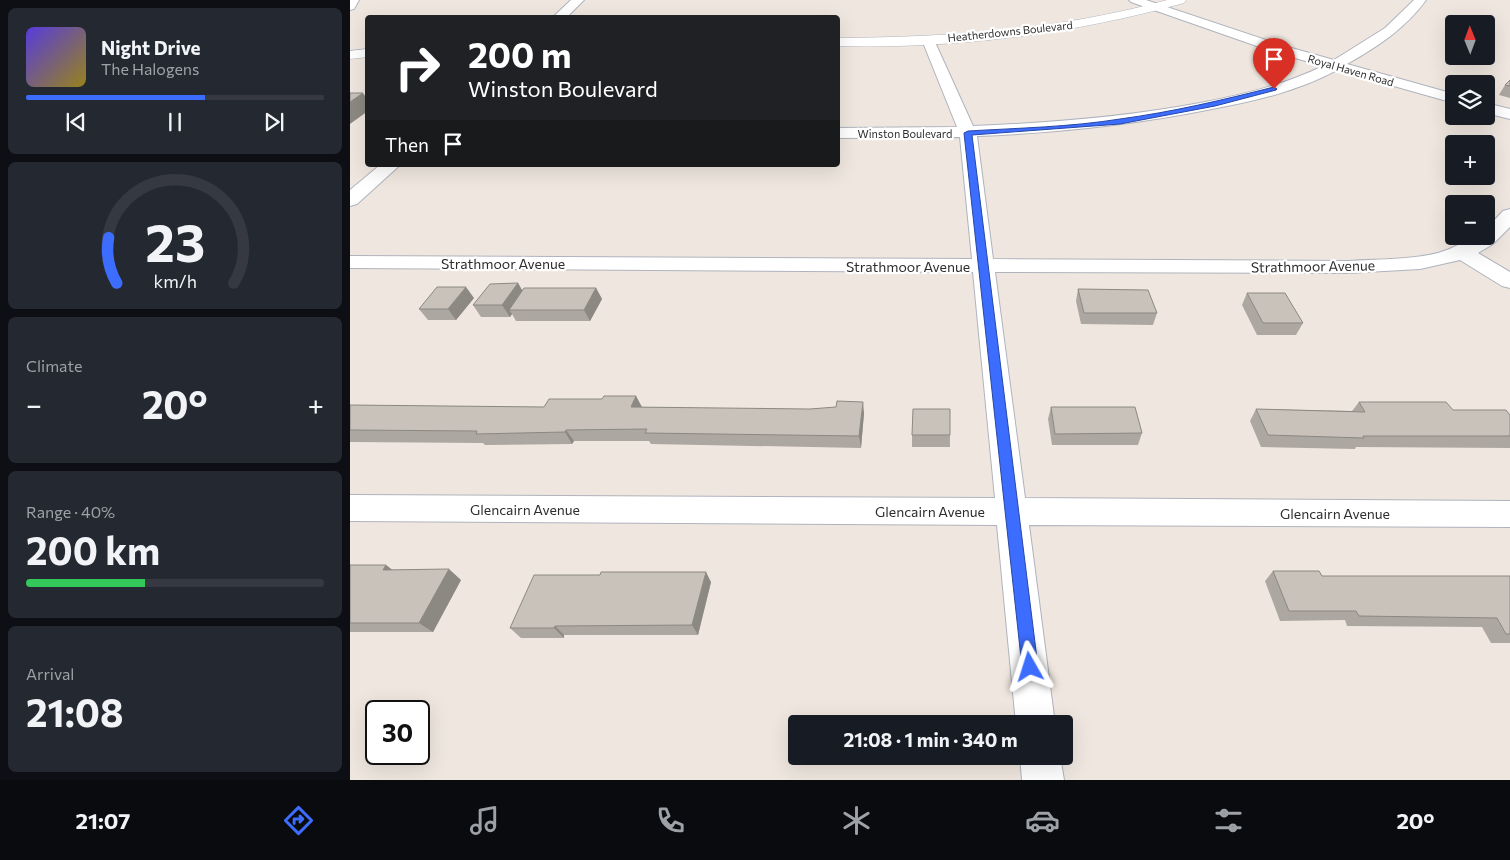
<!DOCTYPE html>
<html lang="en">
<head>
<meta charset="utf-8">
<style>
	body { margin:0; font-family:Commissioner,sans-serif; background:#242831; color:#f1f3f6; height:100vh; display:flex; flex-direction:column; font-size:19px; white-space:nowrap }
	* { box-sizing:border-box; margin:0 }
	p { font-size:16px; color:#9ea1a6 }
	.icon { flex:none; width:28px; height:28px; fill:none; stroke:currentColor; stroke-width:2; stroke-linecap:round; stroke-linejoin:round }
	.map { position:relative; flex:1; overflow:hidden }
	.panel { display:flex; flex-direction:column; gap:8px; padding:8px; background:#0d0f14; width:350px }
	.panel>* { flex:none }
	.top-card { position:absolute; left:15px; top:15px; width:475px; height:152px; border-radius:5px; box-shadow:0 5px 20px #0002; background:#202124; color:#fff; overflow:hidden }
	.needle { width:32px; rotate:359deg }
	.controls { position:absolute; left:1095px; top:15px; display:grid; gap:10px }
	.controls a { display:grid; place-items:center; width:50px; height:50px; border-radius:5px; background:#171b24; box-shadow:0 5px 20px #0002; font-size:25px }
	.speed { position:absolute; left:15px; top:700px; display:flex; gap:10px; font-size:25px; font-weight:700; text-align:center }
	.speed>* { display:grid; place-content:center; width:65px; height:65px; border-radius:50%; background:#171b24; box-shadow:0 5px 20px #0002; line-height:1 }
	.speed .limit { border:2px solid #111; border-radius:8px; background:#fff; color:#111 }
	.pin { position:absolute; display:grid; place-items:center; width:42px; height:42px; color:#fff; margin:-51px -21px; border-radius:50% 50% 50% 0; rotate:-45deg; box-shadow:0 0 5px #0007 }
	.pin .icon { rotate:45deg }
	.me { position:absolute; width:55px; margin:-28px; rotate:354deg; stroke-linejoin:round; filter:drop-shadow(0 0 4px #0008) }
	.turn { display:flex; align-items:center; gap:18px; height:105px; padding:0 20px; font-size:22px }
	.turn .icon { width:65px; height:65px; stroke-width:2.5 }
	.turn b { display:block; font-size:35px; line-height:42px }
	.then { display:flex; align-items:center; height:48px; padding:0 20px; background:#0003; gap:10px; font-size:19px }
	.big { font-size:38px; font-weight:700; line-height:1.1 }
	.panel .widget { flex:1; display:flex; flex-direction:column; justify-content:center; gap:8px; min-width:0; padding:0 18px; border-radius:8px; background:#242831 }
	.panel .dial { align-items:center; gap:0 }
	.dial svg { height:130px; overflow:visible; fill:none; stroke:#363941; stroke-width:7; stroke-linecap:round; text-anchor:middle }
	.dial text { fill:#f1f3f6; stroke:none }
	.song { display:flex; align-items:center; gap:15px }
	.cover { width:60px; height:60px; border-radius:8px; background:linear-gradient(135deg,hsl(250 70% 55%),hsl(50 70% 35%)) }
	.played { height:5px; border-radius:2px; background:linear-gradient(90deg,#3c6dff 60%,#363941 60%) }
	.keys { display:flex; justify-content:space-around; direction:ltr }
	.heat { display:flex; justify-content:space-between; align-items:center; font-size:28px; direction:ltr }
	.charge { height:8px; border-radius:4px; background:linear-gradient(90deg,#34c759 40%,#363941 0) }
	.trip { position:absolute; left:438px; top:715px; width:285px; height:50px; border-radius:5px; background:#171b24; box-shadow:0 5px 20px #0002; font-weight:700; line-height:50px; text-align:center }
	.dock { display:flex; height:80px; justify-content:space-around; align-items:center; background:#090b0e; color:#9ea1a6 }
	.dock .icon { width:35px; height:35px }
	.dock .on { color:#3c6dff }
	.dock b { font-size:22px; color:#f1f3f6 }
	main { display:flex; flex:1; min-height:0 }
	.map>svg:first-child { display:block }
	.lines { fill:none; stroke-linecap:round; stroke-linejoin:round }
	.street-casing { stroke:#afb3bd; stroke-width:2 }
	.secondary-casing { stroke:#afb3bd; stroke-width:1 }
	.street { fill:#fff; fill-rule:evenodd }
	.secondary { fill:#fff; fill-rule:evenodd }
	.wall { fill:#aca7a0 }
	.shaded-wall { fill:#8c8882 }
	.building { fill:#c8c2ba; stroke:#8c8882 }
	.route { fill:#3c6dff; stroke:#2747a6 }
	.labels { text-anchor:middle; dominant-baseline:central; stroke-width:4.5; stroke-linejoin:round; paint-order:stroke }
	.far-street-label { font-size:11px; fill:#2d2d2d; stroke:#fff }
	.street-label { font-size:14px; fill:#2d2d2d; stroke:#fff }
</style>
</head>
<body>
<main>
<section class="panel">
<div class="widget">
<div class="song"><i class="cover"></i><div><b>Night Drive</b><p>The Halogens</p></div></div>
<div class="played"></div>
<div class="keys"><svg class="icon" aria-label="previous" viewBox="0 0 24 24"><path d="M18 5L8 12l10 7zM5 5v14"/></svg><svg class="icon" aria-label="pause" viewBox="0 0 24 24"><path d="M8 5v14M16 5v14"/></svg><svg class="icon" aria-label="next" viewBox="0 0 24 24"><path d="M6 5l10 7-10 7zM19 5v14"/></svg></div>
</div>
<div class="widget dial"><svg viewBox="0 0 100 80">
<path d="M14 69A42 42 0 1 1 86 69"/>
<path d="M14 69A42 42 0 0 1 9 41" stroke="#3c6dff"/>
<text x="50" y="56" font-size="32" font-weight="700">23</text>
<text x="50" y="72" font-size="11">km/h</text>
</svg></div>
<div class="widget"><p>Climate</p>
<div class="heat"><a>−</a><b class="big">20°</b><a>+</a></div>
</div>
<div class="widget"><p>Range · 40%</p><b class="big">200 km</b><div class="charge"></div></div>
<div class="widget"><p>Arrival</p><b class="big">21:08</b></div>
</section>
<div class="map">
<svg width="1160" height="780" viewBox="0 0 1160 780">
	<rect width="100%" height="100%" fill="#efe7df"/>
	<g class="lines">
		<defs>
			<g id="street">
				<polygon points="0,0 9,0 4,9 0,10"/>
				<polygon points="221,0 234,0 216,18 202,18"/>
				<path d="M 779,0 L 796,0 L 931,45 L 984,60 L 1035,28 L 1064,0 L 1076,0 C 1056,28 1027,47 997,64 L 1104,94 L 1104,103 L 987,70 C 946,92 901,102 857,110 C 781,125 704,133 627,136 L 643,259 L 998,261 C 1028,259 1059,260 1088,253 C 1104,249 1121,236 1136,236 L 1136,229 L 1153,211 L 1160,209 L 1160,227 L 1143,244 L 1128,253 L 1160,272 L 1160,288 L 1152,286 L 1110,260 L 1070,269 L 998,273 L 645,272 L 675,498 L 1160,501 L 1160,527 L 679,525 L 705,724 L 666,724 L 647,525 L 0,521 L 0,495 L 645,498 L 623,272 L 0,268 L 0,256 L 622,259 L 610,137 L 488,138 L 488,128 L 607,127 L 572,40 L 573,37 L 583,37 L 584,40 L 623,126 C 699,123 775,117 850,103 C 892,95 934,85 973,66 L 921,51 L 781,2 Z"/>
				<polygon points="1136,103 1160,109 1160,119 1136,113"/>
				<polygon points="30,165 50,165 7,204 0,206 0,190"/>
				<polygon points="670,756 710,756 714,780 672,780"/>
			</g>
			<g id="secondary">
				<path d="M 817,0 L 836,0 L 834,3 C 722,34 605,49 488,46 L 488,38 C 599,37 709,30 817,0 Z"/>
				<polygon points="18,49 18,57 0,59 0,51"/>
			</g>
		</defs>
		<use href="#street" class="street-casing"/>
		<use href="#secondary" class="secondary-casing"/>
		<use href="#street" class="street"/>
		<use href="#secondary" class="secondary"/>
	</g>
	<g class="wall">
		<polygon points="1160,80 1160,98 1149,95 1155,85"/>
		<polygon points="168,283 172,291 246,288 252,299 240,321 166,321 162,314 160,317 131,317 123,305"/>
		<polygon points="728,289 807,313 803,325 731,324 726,301"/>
		<polygon points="897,293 953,323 946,335 907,335 892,305"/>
		<polygon points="124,298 106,320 78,320 69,309"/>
		<polygon points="286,396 291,407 514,413 511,448 301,444 299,441 224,441 222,444 135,445 133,443 0,442 0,405 194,407 252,399"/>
		<polygon points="1009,402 1160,415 1160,448 1006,447 1005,449 911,447 900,421 906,409 1002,411"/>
		<polygon points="701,407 792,433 788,445 702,445 698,419"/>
		<rect x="562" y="435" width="38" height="12"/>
		<polygon points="0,565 36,565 42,570 111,580 83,632 0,632"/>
		<polygon points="923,571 972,576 1160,576 1160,643 1141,643 1132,627 997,626 995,620 930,621 915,581"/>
		<polygon points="361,582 348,635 214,635 214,638 171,638 160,628"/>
	</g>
	<g class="shaded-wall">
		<polygon points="13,93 18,100 18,111 0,124 0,102"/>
		<polygon points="168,283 175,295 159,310 162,314 160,317 152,305"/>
		<polygon points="116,287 124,298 106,320 98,309"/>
		<polygon points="246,288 252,299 240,321 234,310"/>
		<polygon points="286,396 292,407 281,407"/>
		<polygon points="513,402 514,413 511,448 509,436"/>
		<polygon points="216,430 224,441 222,444 215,432"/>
		<polygon points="36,565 49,575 33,570"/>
		<polygon points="99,569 111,580 83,632 69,623"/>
		<polygon points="356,572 361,582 348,635 342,625"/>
		<polygon points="205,626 214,635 214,638 204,628"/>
	</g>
	<g class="building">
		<polygon points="1160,80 1160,86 1155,85"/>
		<polygon points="0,93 13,93 0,102"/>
		<polygon points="168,283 152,305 123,305 140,284"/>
		<polygon points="87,287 116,287 98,309 69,309"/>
		<polygon points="174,288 246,288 234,310 159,310"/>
		<polygon points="728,289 798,290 807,313 734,313"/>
		<polygon points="897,293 935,293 953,323 913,323"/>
		<polygon points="254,396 286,396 281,407 460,409 486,407 487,401 513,402 509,436 295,433 297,429 216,430 215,432 126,434 127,431 0,430 0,405 194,407 199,399 252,399"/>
		<polygon points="1009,402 1096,402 1103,410 1156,410 1160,415 1160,436 1013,436 1014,438 918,435 906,409 1015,412"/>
		<polygon points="701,407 785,407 792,433 705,434"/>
		<polygon points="563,409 600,409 600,435 562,435"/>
		<polygon points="0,565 36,565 33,570 99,569 69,623 0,623"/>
		<polygon points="923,571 969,571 972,576 1160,576 1160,634 1156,634 1147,618 1009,616 1006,611 939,611"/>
		<polygon points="251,572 356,572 342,625 205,626 204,628 160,628 184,575 250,575"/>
	</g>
	<path class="route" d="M 924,87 L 927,89 L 926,90 L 865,106 L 770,124 L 622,135 L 688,667 L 686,673 L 680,675 L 674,673 L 672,667 L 614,133 L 618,131 C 669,128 720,127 770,119 C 822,112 873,100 924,87 Z"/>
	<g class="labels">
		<g class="far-street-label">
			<text transform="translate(660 31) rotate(-6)">Heatherdowns Boulevard</text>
			<text transform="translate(1001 70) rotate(16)">Royal Haven Road</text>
			<text x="555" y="133">Winston Boulevard</text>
		</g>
		<g class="street-label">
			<text x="153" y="263">Strathmoor Avenue</text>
			<text x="558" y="266">Strathmoor Avenue</text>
			<text transform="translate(963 266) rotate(-1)">Strathmoor Avenue</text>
			<text x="175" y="509">Glencairn Avenue</text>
			<text x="580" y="511">Glencairn Avenue</text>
			<text x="985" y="513">Glencairn Avenue</text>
		</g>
	</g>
</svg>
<div class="controls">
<a><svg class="needle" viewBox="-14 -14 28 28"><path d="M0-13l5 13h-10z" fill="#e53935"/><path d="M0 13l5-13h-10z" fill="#9ea1a6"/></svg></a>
<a><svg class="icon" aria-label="layers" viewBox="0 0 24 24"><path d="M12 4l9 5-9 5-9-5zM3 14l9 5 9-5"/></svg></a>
<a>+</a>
<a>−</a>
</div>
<div class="speed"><div class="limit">30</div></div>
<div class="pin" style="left:924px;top:89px;background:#d93025"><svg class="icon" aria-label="arrive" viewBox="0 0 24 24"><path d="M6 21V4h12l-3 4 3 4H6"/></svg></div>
<svg class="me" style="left:680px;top:667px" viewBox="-20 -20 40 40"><path d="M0-17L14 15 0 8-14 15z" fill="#3c6dff" stroke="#fff" stroke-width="4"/></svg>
<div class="trip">21:08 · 1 min · 340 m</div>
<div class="top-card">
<div class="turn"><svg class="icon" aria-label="right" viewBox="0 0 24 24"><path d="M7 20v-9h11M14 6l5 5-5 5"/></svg><div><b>200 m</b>Winston Boulevard</div></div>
<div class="then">Then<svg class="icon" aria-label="arrive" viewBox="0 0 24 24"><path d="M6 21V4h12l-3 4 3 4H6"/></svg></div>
</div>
</div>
</main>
<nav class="dock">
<b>21:07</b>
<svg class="icon on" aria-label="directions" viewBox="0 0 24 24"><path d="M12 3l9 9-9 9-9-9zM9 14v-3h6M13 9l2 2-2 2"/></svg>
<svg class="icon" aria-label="music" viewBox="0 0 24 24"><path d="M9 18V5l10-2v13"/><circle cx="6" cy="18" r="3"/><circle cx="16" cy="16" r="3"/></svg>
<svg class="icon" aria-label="phone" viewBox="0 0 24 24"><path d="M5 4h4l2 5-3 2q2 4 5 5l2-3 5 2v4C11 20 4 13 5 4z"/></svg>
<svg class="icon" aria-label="climate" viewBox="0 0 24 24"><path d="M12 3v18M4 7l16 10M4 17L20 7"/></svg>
<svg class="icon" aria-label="car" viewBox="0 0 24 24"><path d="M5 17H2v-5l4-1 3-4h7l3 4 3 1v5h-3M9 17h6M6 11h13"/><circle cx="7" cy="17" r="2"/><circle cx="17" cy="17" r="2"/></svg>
<svg class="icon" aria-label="filters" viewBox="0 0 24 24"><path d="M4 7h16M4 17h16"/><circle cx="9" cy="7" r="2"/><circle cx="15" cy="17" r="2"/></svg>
<b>20°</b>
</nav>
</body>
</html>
